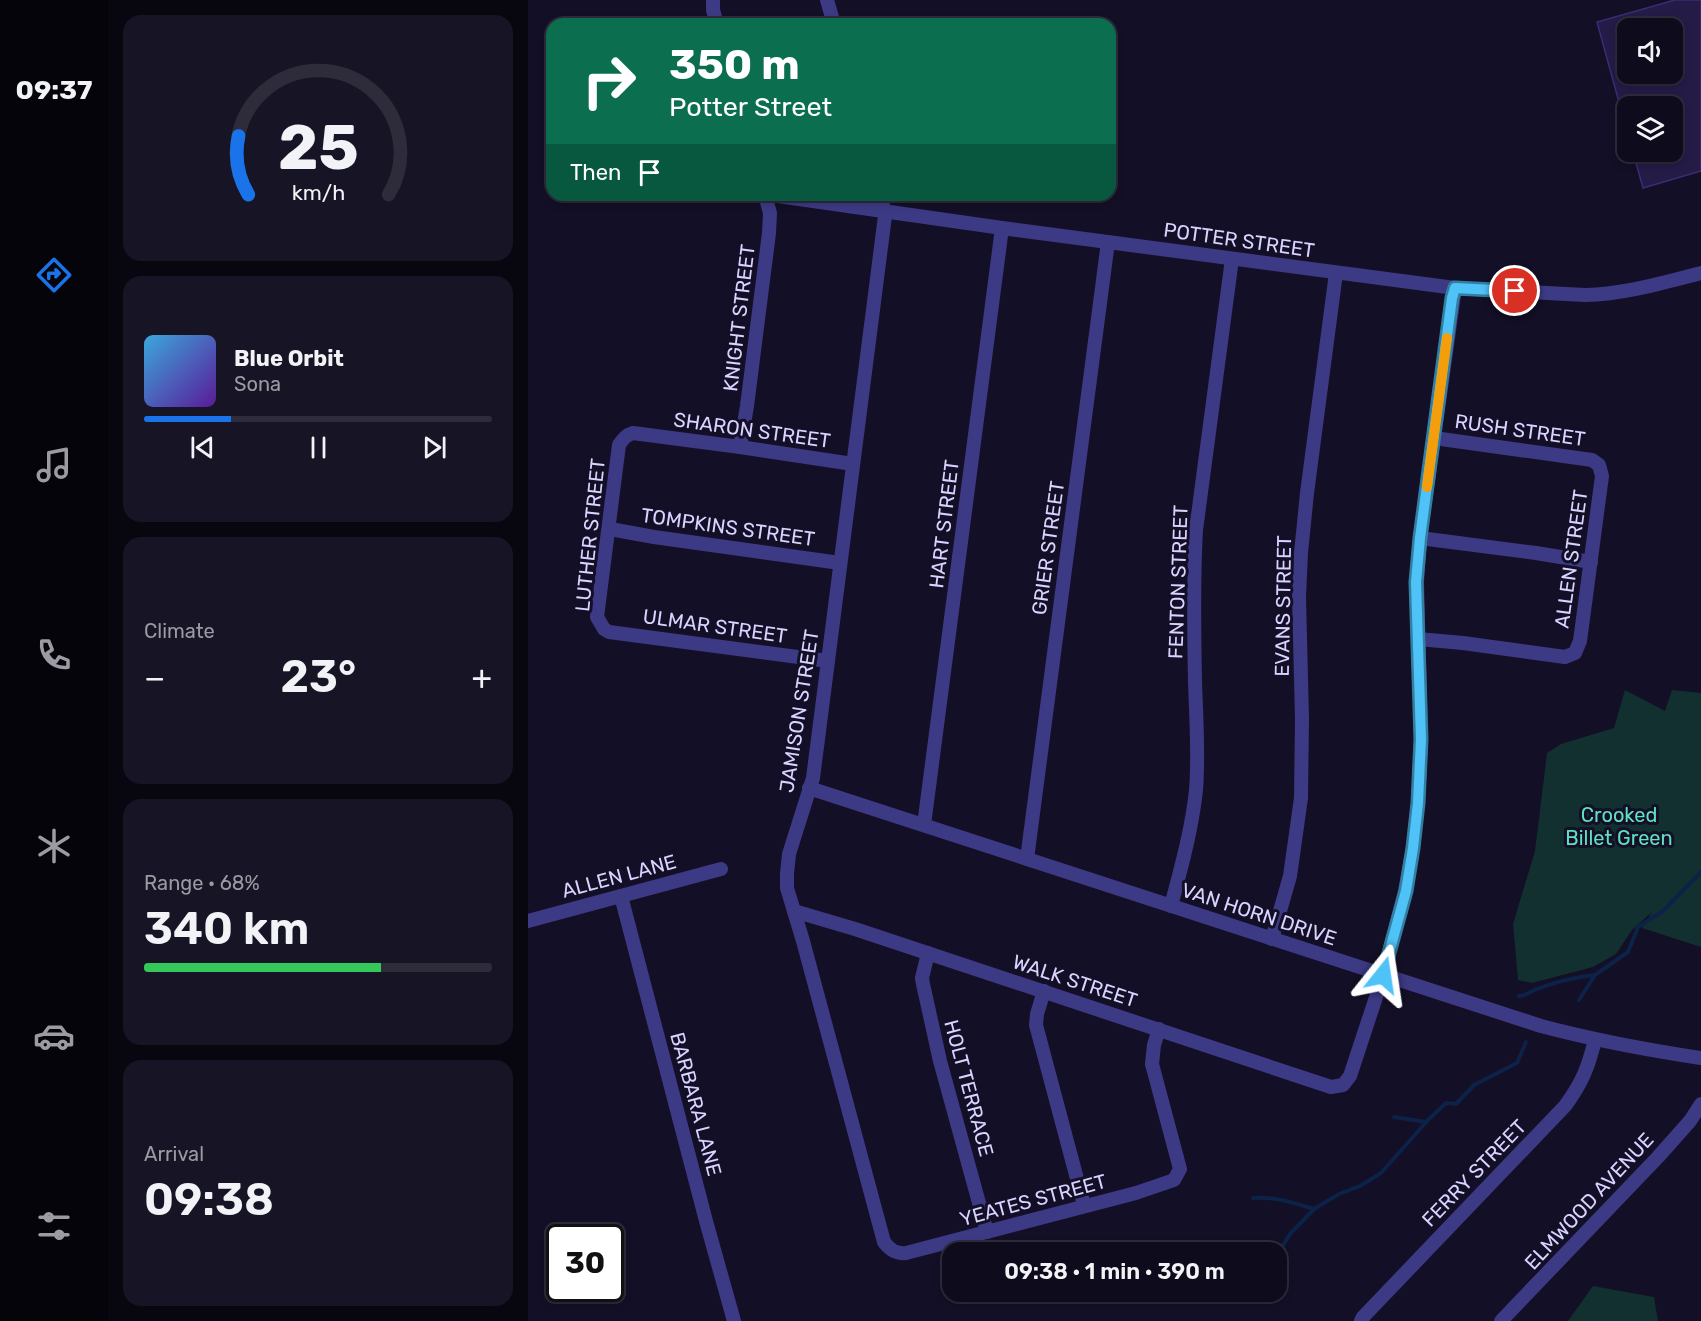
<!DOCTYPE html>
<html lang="en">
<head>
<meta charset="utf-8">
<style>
	body { margin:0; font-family:Rubik,sans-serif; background:#171425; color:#f1f3f6; height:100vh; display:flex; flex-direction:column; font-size:22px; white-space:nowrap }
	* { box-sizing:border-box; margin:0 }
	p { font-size:20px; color:#9b9ba3 }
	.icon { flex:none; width:33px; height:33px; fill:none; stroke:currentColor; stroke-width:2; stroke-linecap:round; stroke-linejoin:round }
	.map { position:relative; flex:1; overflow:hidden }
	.side { display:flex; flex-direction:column; gap:15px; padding:15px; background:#08060f; width:420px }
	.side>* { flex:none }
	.hud { position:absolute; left:18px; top:18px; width:570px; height:183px; border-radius:18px; box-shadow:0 3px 9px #0003,0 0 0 2px #2e2b3b; background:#0b6e4f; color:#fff; overflow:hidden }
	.fabs { position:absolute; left:1089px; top:18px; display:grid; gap:12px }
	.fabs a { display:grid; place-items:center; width:66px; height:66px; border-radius:12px; background:#0e0b1c; box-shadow:0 3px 9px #0003,0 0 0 2px #2e2b3b; font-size:30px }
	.speed { position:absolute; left:18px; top:1224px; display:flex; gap:12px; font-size:30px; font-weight:700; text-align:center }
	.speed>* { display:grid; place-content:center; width:78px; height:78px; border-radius:50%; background:#0e0b1c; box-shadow:0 3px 9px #0003,0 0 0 2px #2e2b3b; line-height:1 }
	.speed .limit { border:3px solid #111; border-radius:9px; background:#fff; color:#111 }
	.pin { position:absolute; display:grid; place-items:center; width:51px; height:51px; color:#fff; margin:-26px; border:3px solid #fff; border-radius:50%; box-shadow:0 2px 6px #0007 }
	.me { position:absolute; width:66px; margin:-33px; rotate:15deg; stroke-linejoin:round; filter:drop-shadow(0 0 4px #0008) }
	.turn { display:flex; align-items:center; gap:21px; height:126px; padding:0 24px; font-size:27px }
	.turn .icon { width:78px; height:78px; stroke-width:2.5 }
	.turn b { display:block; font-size:42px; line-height:51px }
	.then { display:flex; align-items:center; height:57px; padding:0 24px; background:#0003; gap:12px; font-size:22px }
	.big { font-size:45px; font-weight:600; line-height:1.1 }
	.side .card { flex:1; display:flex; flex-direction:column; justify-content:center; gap:9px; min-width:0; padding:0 21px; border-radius:18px; background:#171425 }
	.side .dial { align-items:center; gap:0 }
	.dial svg { height:156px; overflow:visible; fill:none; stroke:#2e2b3b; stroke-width:7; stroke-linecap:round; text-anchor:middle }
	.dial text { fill:#f1f3f6; stroke:none }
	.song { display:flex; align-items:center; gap:18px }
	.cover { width:72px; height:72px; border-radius:9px; background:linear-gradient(135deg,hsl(200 70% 55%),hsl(270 70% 35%)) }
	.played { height:6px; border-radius:3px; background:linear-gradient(90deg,#1a73e8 25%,#2e2b3b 25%) }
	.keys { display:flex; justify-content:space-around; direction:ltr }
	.heat { display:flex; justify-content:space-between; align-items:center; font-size:33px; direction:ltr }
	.charge { height:9px; border-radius:4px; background:linear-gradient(90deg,#34c759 68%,#2e2b3b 0) }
	.trip { position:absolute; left:414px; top:1242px; width:345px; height:60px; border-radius:18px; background:#0e0b1c; box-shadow:0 3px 9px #0003,0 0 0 2px #2e2b3b; font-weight:600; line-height:60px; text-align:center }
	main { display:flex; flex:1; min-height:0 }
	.tab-bar { display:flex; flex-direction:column; width:108px; justify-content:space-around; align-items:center; background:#06040b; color:#9b9ba3 }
	.tab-bar .icon { width:42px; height:42px }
	.tab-bar .active { color:#1a73e8 }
	.tab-bar b { font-size:27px; color:#f1f3f6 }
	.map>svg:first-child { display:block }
	.green { fill:#12302f }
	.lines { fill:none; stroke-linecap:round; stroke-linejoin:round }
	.stream { stroke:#0c2248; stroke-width:4 }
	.building { fill:#241b47; stroke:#3b2d73; stroke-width:1.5; fill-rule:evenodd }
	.minor { stroke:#3d3a85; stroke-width:14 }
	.route-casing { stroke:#337fa1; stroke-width:15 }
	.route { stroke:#4fc3f7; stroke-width:10 }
	.slow { stroke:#f59e0b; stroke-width:10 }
	.labels { text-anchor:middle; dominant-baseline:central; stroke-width:6; stroke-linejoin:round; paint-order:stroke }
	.street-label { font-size:20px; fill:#d9d4ff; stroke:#130f26 }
	.park-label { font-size:20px; fill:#5fe0c0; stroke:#130f26 }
</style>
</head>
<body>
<main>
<nav class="tab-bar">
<b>09:37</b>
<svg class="icon active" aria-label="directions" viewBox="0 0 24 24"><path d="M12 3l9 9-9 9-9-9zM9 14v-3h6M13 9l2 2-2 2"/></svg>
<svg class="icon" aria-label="music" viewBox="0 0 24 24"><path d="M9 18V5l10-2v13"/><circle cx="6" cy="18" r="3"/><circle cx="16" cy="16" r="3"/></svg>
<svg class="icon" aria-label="phone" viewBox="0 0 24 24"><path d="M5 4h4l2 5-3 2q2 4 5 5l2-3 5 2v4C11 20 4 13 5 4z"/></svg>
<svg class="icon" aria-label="climate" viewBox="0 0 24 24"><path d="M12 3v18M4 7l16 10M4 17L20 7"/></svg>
<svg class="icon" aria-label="car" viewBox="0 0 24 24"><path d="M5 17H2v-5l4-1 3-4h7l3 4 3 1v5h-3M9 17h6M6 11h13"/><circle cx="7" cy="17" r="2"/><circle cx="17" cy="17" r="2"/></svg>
<svg class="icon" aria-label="filters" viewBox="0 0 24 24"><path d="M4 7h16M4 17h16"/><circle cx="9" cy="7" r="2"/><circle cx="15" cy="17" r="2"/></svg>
</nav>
<section class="side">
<div class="card dial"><svg viewBox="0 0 100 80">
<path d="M14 69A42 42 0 1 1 86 69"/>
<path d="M14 69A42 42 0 0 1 9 39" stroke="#1a73e8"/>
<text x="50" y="56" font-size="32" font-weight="700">25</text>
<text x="50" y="72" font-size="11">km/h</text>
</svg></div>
<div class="card">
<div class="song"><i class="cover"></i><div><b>Blue Orbit</b><p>Sona</p></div></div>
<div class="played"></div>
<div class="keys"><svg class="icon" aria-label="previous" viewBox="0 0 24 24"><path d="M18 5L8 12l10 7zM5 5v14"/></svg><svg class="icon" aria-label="pause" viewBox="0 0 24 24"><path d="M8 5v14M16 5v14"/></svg><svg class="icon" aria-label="next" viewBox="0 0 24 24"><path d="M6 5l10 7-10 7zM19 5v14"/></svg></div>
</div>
<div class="card"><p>Climate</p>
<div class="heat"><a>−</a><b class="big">23°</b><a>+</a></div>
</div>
<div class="card"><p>Range · 68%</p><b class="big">340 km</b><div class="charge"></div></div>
<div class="card"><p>Arrival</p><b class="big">09:38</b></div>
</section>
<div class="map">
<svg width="1173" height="1321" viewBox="0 0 1173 1321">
	<rect width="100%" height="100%" fill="#130f26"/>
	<g class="green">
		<polygon points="1097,690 1137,711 1144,690 1173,693 1173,947 1114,928 1124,912 1104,930 1088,954 1065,967 1004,983 990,980 985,924 1007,851 1019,753 1033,744 1086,728"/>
		<polygon points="1065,1286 1126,1297 1130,1321 1040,1321"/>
	</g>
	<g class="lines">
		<g class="stream">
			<path d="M 991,996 C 999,996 1002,991 1009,989 C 1027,982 1048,977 1067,975"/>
			<polyline points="1051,1000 1067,975 1100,952 1110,927 1135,911 1173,872"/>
			<polyline points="866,1117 898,1122"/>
			<path d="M 725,1198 C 746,1196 766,1203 786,1209"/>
			<polyline points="748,1257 762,1234 786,1209 811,1194 832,1186 853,1173 900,1120 918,1103 928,1104 946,1085 989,1063 998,1042"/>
		</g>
	</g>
	<path class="building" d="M 1147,0 L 1173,0 L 1173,171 L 1115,188 L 1105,152 L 1144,152 L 1144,106 L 1092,106 L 1069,22 ZM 1100,28 L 1144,28 L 1144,74 L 1100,74 Z"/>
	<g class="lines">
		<g class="minor">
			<polyline points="185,0 185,10 189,24"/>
			<polyline points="299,0 306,24"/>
			<path d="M 243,195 L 474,228 L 927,288 L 1057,295 C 1097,294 1134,283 1173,273"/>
			<path d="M 353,195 L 357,216 L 285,778 L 261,854 L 259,874 L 259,888 L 275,941 L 356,1242 C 362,1250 368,1254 378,1253 L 608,1193 L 646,1180 L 652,1169 L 624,1064 L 626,1045 L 631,1029"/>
			<polyline points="212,447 219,406 241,233 242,213 237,195"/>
			<polyline points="82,529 126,537 312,563"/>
			<polyline points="892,538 1008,553 1063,562"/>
			<polyline points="890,639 935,643 1037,657 1047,653 1052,641 1074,476 1071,465 1064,460 906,438"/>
			<path d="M 300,661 L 81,632 L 76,629 L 69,617 L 91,445 C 95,439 98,435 105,433 L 212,447 L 325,464"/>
			<path d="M 281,788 L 1013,1026 C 1066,1040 1119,1050 1173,1058"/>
			<polyline points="396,825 474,228"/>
			<polyline points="499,859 580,242"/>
			<polyline points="93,896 178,1221 206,1321"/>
			<path d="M 643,906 C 653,868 664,829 668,790 C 671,754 668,717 667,681 C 666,631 665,581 668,530 L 704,259"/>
			<polyline points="266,911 327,929 803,1087 815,1085 822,1076 855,976 877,891 885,847 890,803 893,739 889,582 892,538 927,288"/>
			<polyline points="0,921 193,869"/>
			<polyline points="744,939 762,876 773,798 774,719 771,597 773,553 779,493 808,273"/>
			<polyline points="400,953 394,978 395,984 412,1061 459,1232"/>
			<polyline points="516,991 509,1014 508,1025 556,1205"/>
			<path d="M 833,1321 L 835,1317 L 1037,1106 C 1054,1083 1060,1068 1067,1040"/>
			<polyline points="973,1321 1130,1157 1162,1121 1173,1104"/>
		</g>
	</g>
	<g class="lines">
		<defs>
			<polyline id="route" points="855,975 878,891 885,848 890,803 893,739 888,582 892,538 924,298 927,288 987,291"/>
		</defs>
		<use href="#route" class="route-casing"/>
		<use href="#route" class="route"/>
		<polyline class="slow" points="899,487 919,338"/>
	</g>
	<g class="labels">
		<g class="street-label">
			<text transform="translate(711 240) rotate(8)">POTTER STREET</text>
			<text transform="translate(211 318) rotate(-83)">KNIGHT STREET</text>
			<text transform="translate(224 430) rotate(8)">SHARON STREET</text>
			<text transform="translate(992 430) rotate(8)">RUSH STREET</text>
			<text transform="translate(416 524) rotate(-83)">HART STREET</text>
			<text transform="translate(200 527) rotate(8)">TOMPKINS STREET</text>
			<text transform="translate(62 535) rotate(-84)">LUTHER STREET</text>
			<text transform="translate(520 548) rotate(-82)">GRIER STREET</text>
			<text transform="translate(1043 559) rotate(-82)">ALLEN STREET</text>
			<text transform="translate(650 582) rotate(-88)">FENTON STREET</text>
			<text transform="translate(755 606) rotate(-89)">EVANS STREET</text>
			<text transform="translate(187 626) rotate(8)">ULMAR STREET</text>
			<text transform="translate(271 711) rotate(-81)">JAMISON STREET</text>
			<text transform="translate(91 876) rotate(-15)">ALLEN LANE</text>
			<text transform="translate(731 914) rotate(18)">VAN HORN DRIVE</text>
			<text transform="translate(547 981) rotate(18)">WALK STREET</text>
			<text transform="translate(441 1088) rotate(75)">HOLT TERRACE</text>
			<text transform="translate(168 1104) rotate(75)">BARBARA LANE</text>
			<text transform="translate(946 1173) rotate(-46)">FERRY STREET</text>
			<text transform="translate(505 1200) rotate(-15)">YEATES STREET</text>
			<text transform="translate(1061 1201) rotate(-47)">ELMWOOD AVENUE</text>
		</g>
		<g class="park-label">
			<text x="1091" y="815">Crooked<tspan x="1091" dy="23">Billet Green</tspan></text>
		</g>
	</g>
</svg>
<div class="fabs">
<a><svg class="icon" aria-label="sound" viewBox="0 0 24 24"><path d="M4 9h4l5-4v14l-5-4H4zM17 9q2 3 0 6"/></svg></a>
<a><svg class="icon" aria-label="layers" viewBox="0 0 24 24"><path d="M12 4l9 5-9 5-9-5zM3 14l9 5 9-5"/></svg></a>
</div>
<div class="speed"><div class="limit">30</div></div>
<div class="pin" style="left:987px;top:291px;background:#d93025"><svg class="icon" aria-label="arrive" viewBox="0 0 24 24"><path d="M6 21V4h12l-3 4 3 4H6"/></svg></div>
<svg class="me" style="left:855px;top:975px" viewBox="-20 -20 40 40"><path d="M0-17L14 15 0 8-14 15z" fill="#4fc3f7" stroke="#fff" stroke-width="4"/></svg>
<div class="trip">09:38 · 1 min · 390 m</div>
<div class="hud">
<div class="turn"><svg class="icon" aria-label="right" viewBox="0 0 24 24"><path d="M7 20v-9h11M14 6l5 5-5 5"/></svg><div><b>350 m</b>Potter Street</div></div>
<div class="then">Then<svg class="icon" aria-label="arrive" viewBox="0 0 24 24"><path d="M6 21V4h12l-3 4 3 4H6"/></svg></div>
</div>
</div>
</main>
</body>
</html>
